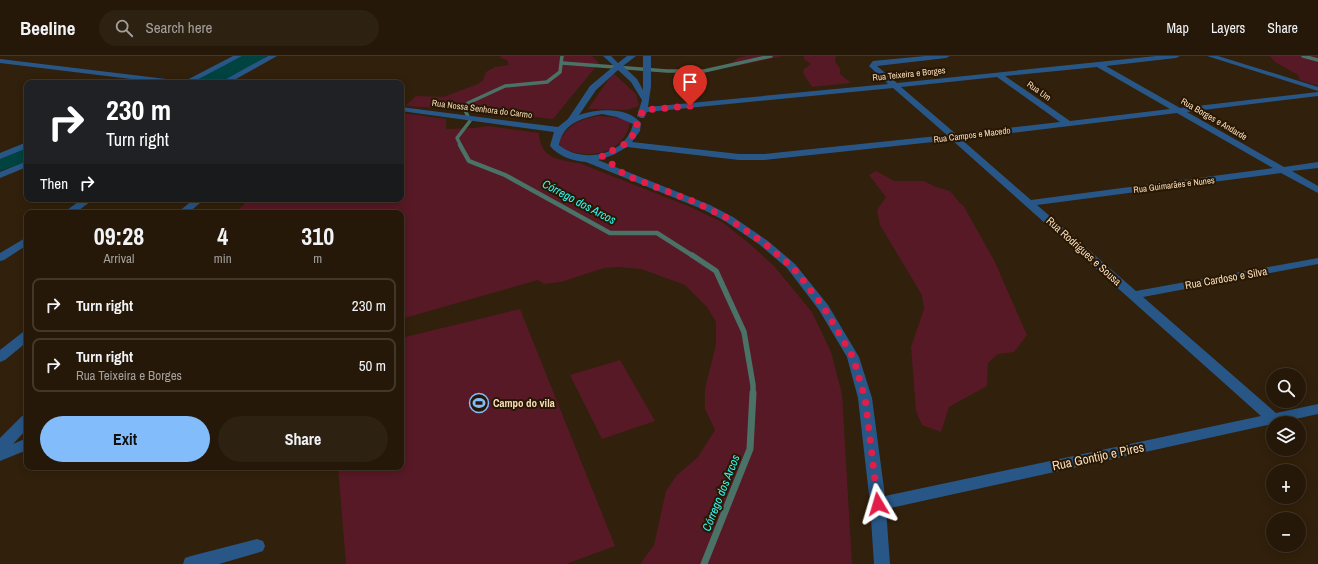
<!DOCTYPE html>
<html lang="en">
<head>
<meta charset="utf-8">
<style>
	body { margin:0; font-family:"Archivo Narrow",sans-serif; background:#2d2112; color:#f1f3f6; height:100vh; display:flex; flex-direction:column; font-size:15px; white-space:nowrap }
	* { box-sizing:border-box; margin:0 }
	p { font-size:13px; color:#a3a09c }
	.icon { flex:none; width:22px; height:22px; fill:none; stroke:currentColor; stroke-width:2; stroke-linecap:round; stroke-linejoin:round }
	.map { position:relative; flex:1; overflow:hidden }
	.drawer { position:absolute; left:24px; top:154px; width:380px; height:260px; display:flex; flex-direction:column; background:#251808; border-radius:8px; box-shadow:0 2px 10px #0003,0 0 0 1px #423729 }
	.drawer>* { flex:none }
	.banner { position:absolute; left:24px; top:24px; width:380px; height:122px; border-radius:8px; box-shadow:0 2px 10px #0003,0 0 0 1px #423729; background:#202124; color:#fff; overflow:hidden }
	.buttons { position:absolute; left:1266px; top:312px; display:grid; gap:8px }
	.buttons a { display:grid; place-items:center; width:40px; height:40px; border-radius:50%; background:#251808; box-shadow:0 2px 10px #0003,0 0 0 1px #423729; font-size:20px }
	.pin { position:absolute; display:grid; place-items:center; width:34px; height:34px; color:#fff; margin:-41px -17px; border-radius:50% 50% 50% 0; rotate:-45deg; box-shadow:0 0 4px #0007 }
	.pin .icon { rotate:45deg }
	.me { position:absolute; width:44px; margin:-22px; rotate:353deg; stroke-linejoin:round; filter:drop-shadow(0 0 3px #0008) }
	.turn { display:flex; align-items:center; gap:14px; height:84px; padding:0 16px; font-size:18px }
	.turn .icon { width:52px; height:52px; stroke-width:2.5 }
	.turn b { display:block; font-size:28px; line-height:34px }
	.then { display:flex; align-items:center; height:38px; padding:0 16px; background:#0003; gap:8px; font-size:15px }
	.eta { display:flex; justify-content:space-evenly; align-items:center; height:68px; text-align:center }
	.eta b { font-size:24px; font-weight:700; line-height:28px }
	.primary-button { display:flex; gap:8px; margin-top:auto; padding:8px 16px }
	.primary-button a { flex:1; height:46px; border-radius:24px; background:#83bcfb; color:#111; font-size:16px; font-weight:700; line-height:46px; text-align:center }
	.primary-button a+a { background:#2d2112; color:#f1f3f6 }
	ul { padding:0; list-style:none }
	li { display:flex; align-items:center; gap:12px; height:54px; margin:0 8px 6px; padding:0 8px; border:2px solid #423729; border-radius:8px }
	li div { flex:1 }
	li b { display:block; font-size:15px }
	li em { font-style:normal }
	header { display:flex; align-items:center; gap:24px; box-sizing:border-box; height:56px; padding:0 20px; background:#251808; border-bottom:1px solid #423729 }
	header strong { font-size:19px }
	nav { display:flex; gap:22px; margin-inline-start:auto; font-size:14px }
	.search { width:280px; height:36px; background:#2d2112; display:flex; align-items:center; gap:10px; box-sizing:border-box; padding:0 14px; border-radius:22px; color:#a3a09c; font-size:15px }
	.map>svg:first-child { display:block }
	.green { fill:#571926 }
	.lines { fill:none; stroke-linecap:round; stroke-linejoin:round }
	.stream-far3 { stroke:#4b7266; stroke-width:3.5 }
	.stream-far2 { stroke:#4b7266; stroke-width:4.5 }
	.stream-far1 { stroke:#4b7266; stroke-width:5.5 }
	.stream { stroke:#4b7266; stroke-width:7 }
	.river { fill:#004341; fill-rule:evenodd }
	.minor { fill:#285787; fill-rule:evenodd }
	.tertiary { fill:#285787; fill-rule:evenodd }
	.route { stroke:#e11d48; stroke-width:7; stroke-dasharray:0 12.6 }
	.labels { text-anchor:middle; stroke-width:4; stroke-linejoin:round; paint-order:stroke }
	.far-street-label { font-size:9px; fill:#fadebd; stroke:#271703 }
	.street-label { font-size:11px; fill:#fadebd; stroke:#271703 }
	.poi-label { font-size:11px; font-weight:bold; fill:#fadebd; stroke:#271703; text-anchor:start }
	.water-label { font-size:12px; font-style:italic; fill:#34f5ef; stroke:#271703 }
	.near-street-label { font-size:13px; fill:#fadebd; stroke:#271703 }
</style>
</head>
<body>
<header>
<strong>Beeline</strong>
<div class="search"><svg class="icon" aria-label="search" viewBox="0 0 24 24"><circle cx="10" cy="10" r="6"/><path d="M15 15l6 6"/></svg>Search here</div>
<nav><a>Map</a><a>Layers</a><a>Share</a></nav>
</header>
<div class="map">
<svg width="1318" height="508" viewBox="0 0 1318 508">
	<rect width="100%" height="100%" fill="#31200b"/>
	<g class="green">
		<polygon points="501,0 592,0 599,7 553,63 473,54 405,50 416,40 443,41 478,28 483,24 486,16 495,11 509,9 507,4 500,2"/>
		<polygon points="746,0 783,0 737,10 733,9 732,7 738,2"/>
		<polygon points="804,0 836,0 835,6 840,12 840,18 851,27 812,31 803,17 804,13 811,8 804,3"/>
		<polygon points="1270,0 1318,0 1318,30 1300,24 1298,19 1275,6"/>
		<polygon points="614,18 636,38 639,50 627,54 588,53 611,20"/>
		<path d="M401,57L446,63V73L474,72L488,70L539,77C540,102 558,104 579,107L688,150L722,166L751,189L774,210L812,256L831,296L842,338L852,508H640L654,489L666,435L677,419L698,401L715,374L705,353V333L716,289V266L707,251L685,229L641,213L618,211L604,212L561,226L544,228L538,224L401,263V157H235L249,143H401Z"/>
		<path d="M599,60L621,62L630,66C624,99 586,105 561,91L559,85C570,68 579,63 599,60Z"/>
		<polygon points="876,115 894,125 924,125 936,131 950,135 960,147 963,149 994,204 1027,279 1014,296 998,298 988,307 987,330 949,351 941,376 922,369 916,355 911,291 924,253 922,239 880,169 877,154 886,141 869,119"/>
		<polygon points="520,253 615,490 566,508 346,508 338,411 401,411 401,282"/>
		<polygon points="620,304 655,365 602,383 570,319"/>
	</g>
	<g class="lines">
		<g class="stream-far3">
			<polyline points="1303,0 1318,4"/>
			<polyline points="562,7 667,15 704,15 771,0"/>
			<polyline points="461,90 457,82 470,65 465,54 468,47 505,30 547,26 560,16 562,0"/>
		</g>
		<polyline class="stream-far2" points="460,89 469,105 505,119 610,177 657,177 693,200"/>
		<polyline class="stream-far1" points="692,199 716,215 744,276 753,329 753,338"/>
		<polyline class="stream" points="704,508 750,393 753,337"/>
		<g class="river">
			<path d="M242,0H266C259,9 232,24 221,27C212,29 201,27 193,27C197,20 231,6 242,0Z"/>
			<polygon points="27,89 27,105 0,115 0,98"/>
		</g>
		<g class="minor">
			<path d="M603,0H611L618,7L627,0H636L623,10L637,23L643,34V0H651V30L648,51L888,28L869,10L873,5L925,0H950L946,2L877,10L897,27L1156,0H1180L1176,2L1106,10L1180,52L1318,36V40L1187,56L1284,111L1318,106V112L1292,115L1318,130V137L1281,117L1037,149L1136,235L1318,202V208L1143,241L1276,357L1318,348V358L886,453L890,508H874L870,448L858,342L847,301L819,254L787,212L760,189L725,165L702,153L586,106C573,105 558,100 550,90L554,76L401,55V51L558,71L568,63L590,30L614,10ZM1097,11L1170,53L1070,65L1005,20ZM618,14L631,26L642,44L637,60L641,62H644L647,56L893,32L947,79L764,98H739L632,86L640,75L641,67C626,50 598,53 579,59L596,34ZM997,21L1060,66L956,78L901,31ZM1177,57L1273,112L1031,144L961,83ZM602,58L617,61L633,68C626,100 582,108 559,89C563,67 582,62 602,58ZM952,84L1261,360L885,440L872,342L859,301L828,249L795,208L768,185L733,161L710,149L598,104L613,99L627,91L739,104H764Z"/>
			<polygon points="1207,0 1218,0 1318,31 1318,35"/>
			<polygon points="0,3 183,25 187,27 164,27 0,7"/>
			<polygon points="82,143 94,143 75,157 63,157"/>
			<polygon points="194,143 205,143 188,157 177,157"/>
			<polygon points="27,181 27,189 4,204 0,205 0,197"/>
			<polygon points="27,275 27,286 5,304 0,306 0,294 23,276"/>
			<polygon points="27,359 27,373 13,388 27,382 27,394 0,405 0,382 22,360"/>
			<polygon points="257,483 263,485 265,490 263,495 257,497 219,508 183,508 185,502 191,500"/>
		</g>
		<g class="tertiary">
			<polygon points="233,0 242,0 191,27 181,27"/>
			<polygon points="268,0 277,0 229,27 219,27"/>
			<polygon points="27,86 27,92 0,103 0,97"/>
			<polygon points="27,105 27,111 0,122 0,116"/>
		</g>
	</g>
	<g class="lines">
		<polyline class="route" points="690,50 643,54 637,67 637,74 625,88 602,100 625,119 695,146 729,163 764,187 791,210 800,220 824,252 853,301 865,342 878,448"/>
	</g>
	<defs>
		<g id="stadium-ring" transform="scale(1)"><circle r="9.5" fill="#271703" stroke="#83bcfb" stroke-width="1.5"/><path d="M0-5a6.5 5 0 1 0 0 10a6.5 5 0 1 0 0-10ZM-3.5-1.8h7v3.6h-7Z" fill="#83bcfb"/></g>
	</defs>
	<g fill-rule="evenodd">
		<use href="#stadium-ring" x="479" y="347"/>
	</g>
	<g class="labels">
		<g class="far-street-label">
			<text transform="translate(909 18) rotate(-6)" y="3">Rua Teixeira e Borges</text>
			<text transform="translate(1039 35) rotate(35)" y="3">Rua Um</text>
			<text transform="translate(482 53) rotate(7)" y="3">Rua Nossa Senhora do Carmo</text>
			<text transform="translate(1214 63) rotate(30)" y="3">Rua Borges e Andarde</text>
			<text transform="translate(972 79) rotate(-7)" y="3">Rua Campos e Macedo</text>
			<text transform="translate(1174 129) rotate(-7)" y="3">Rua Guimarães e Nunes</text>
		</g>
		<g class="street-label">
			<text transform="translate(1084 195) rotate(42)" y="4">Rua Rodrigues e Sousa</text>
			<text transform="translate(1226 222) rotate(-10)" y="4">Rua Cardoso e Silva</text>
		</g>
		<g class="poi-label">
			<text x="493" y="351">Campo do vila</text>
		</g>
		<g class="water-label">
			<text transform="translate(579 146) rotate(28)" y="4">Córrego dos Arcos</text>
			<text transform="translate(721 437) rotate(-68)" y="4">Córrego dos Arcos</text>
		</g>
		<g class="near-street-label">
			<text transform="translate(1098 400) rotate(-12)" y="5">Rua Gontijo e Pires</text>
		</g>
	</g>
</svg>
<div class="buttons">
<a><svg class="icon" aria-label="search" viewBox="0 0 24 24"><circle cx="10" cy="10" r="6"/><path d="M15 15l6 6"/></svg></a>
<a><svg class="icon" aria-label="layers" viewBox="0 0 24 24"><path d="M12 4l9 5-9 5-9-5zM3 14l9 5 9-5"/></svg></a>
<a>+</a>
<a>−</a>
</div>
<div class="pin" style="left:690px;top:50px;background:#d93025"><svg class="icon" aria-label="arrive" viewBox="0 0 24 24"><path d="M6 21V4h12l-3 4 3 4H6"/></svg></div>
<svg class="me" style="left:878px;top:448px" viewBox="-20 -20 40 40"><path d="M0-17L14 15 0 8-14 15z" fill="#e11d48" stroke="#fff" stroke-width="4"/></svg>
<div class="banner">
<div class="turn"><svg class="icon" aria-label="right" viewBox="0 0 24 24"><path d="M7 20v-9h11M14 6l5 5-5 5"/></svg><div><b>230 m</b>Turn right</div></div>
<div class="then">Then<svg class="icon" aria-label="right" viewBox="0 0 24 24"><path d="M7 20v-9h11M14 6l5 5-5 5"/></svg></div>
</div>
<section class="drawer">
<div class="eta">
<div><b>09:28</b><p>Arrival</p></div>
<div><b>4</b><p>min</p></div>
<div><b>310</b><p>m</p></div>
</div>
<ul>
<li><svg class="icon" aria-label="right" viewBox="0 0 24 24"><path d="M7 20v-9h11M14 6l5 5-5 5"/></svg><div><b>Turn right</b></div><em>230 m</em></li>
<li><svg class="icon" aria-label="right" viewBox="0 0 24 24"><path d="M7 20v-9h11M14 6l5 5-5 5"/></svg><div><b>Turn right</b><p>Rua Teixeira e Borges</p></div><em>50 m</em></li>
</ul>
<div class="primary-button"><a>Exit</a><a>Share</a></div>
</section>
</div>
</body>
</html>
